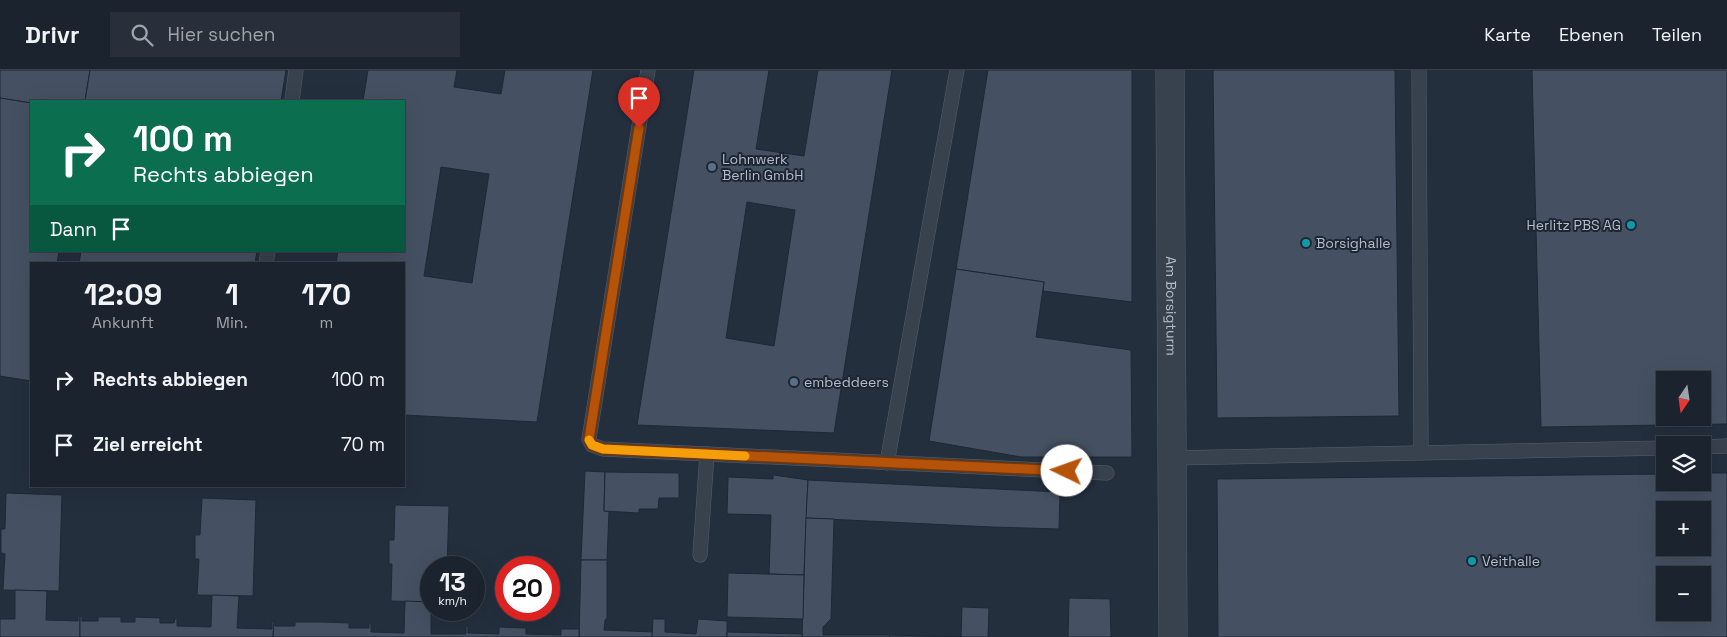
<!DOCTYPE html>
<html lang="de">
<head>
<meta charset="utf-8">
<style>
	body { margin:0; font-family:"Space Grotesk",sans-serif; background:#282f3a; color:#f1f3f6; height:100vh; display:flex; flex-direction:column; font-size:19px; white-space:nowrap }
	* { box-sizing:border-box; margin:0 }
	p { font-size:16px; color:#a0a4aa }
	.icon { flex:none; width:28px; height:28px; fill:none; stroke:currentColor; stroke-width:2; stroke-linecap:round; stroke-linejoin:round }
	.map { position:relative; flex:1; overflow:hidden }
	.drawer { position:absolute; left:30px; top:192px; width:375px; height:225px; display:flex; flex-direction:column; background:#1b232e; border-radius:0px; box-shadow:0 5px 20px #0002,0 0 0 1px #39404a }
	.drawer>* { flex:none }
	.banner { position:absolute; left:30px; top:30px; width:375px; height:152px; border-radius:0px; box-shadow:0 5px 20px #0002,0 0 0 1px #39404a; background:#0b6e4f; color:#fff; overflow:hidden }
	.needle { width:32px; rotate:193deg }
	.controls { position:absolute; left:1656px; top:301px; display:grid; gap:10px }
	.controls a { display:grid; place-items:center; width:55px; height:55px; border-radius:0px; background:#1b232e; box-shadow:0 5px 20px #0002,0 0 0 1px #39404a; font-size:25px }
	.speed { position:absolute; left:420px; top:486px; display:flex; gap:10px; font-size:25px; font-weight:700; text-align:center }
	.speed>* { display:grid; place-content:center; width:65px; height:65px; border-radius:50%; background:#1b232e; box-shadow:0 5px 20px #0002,0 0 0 1px #39404a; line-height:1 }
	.speed small { font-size:12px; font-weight:400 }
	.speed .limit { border:8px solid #d22; background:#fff; color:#111 }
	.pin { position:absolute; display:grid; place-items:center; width:42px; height:42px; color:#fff; margin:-51px -21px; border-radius:50% 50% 50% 0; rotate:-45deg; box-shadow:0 0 5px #0007 }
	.pin .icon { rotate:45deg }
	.me { position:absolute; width:55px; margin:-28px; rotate:273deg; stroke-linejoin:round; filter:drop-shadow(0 0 4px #0008) }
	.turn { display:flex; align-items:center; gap:18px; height:105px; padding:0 20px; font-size:22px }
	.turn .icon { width:65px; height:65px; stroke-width:2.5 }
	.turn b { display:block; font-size:35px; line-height:42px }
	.then { display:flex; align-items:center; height:48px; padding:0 20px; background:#0003; gap:10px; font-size:19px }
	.eta { display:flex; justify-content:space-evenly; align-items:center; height:85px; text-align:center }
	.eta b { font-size:30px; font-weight:700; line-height:35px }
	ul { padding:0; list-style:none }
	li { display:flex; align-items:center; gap:15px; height:65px; padding:0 20px }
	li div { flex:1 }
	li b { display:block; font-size:19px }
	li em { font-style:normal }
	header { display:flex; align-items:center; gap:30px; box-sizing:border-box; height:70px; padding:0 25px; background:#1b232e; border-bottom:1px solid #39404a }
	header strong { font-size:24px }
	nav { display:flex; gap:28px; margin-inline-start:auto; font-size:18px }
	.search { width:350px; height:45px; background:#282f3a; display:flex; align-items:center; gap:12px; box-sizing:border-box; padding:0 18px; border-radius:0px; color:#a0a4aa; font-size:19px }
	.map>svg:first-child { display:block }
	.building { fill:#455162; stroke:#1f2835; fill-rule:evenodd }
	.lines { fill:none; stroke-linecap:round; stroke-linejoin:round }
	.service-casing { stroke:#565f6c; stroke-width:15 }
	.minor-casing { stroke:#565f6c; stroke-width:29 }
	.service { stroke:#38414e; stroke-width:14 }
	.minor { stroke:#38414e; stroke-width:28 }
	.route-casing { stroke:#753606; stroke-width:12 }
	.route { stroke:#b45309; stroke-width:9 }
	.slow { stroke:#f59e0b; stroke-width:9 }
	.service-dot { fill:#5c6f8a; stroke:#1d2633; stroke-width:2 }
	.culture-dot { fill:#0f9aa8; stroke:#1d2633; stroke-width:2 }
	.labels { text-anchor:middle; stroke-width:4; stroke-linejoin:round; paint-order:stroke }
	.poi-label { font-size:14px; fill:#b4bcc9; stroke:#1d2633; text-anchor:start }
	.street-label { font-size:14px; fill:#b4bcc9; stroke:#1d2633 }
</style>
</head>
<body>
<header>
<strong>Drivr</strong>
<div class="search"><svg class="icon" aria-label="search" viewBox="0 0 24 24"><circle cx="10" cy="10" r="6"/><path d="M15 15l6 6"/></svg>Hier suchen</div>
<nav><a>Karte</a><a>Ebenen</a><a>Teilen</a></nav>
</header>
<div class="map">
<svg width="1727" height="567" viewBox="0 0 1727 567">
	<rect width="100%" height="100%" fill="#242f3e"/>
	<g class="building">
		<polygon points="0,0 90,0 85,31 31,31 31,181 59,181 57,194 31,194 31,311 0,306"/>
		<polygon points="0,0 90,0 85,31 31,31 31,33 0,28"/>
		<polygon points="90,0 286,0 281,31 85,31"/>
		<path d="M368,0H457L454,17L501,24L505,0H593L537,352L404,345V194H336L338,181H404V31H363ZM441,97L489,104L472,213L424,206Z"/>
		<path d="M694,0H769L756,79L804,86L818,0H892L834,363L637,355ZM747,132L795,140L774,276L726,268Z"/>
		<polygon points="988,0 1132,0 1132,232 1043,221 1044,212 956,199"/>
		<polygon points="1213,0 1395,0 1399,346 1217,348"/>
		<path d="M1532,0H1727V354L1541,357ZM1665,310H1702V348H1665Z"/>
		<polygon points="0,28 31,33 31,181 59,181 57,194 31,194 31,311 0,306"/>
		<polygon points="81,181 257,181 255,194 79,194"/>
		<polygon points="956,199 1044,212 1036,267 1131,280 1132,387 1021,387 929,371"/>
		<polygon points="585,401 605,402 604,441 609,441 607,490 581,490"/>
		<polygon points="605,402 679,403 679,428 659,428 658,439 639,439 639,443 604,441"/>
		<path d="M1702,403H1727V567H1218L1217,409L1665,404V412H1702ZM1665,440H1702V478H1665ZM1665,505H1702V542H1665Z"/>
		<polygon points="773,405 808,410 804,505 769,504 771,445 727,444 728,407 773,409"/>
		<polygon points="808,410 1060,422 1059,459 992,457 806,448"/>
		<polygon points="6,423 62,425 59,521 3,520 5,484 1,483 1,459 5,459"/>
		<polygon points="202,428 256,430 253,526 197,525 199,489 195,489 195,465 200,465"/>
		<polygon points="395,435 449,436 447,498 431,498 431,532 391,531 392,494 389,494 389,470 394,470"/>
		<polygon points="806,448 834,449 831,549 823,557 823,565 890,565 890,567 802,567"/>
		<polygon points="581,490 607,490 607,548 605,550 604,560 653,562 652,567 579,567"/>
		<polygon points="728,503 804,505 803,549 727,547"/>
		<polygon points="15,520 47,521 46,550 78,551 78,546 80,546 80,567 0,567 0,549 15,549"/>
		<polygon points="212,525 239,526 237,558 272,559 272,551 274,551 273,567 80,567 80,546 82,546 82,551 98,551 98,547 121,547 121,552 135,552 135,547 160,548 160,553 174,553 175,549 177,548 177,556 211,557"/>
		<polygon points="1069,528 1110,529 1111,567 1068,567"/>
		<polygon points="405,531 431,532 431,564 466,564 466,556 468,556 468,563 499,564 499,557 526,558 526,564 561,565 561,559 579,559 579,567 273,567 274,551 275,551 275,556 295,556 295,552 322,552 349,553 349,558 369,558 369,554 371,553 371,562 404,563"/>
		<polygon points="962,537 989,538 988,567 890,567 890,565 961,567"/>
		<polygon points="653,549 665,549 665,562 696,564 698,549 727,551 727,567 652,567"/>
		<polygon points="727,562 802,564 802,567 727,567"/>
	</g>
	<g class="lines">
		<g class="service-casing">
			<g id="service">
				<polyline points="648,0 589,369 592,375 603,379 1107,403"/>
				<polyline points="1419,0 1421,382"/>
				<polyline points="292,31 296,0"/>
				<polyline points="266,194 268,181"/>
				<polyline points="1702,377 1727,376"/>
				<polyline points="1172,388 1665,378"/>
				<polyline points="887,393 957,0"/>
				<polyline points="700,485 707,384"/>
			</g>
		</g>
		<g class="minor-casing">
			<g id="minor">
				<path id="s1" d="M1170,0L1173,567"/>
			</g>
		</g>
		<use href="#service" class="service"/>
		<use href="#minor" class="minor"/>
	</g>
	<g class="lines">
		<g class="route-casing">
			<polyline id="route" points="639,58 589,369 592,375 603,379 1067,401"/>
		</g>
		<use href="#route" class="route"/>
		<polyline class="slow" points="589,370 592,375 603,379 745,386"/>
	</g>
	<g class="service-dot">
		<circle cx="712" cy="97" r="5"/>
		<circle cx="794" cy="312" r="5"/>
	</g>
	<g class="culture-dot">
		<circle cx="1631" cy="155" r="5"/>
		<circle cx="1306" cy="173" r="5"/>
		<circle cx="1472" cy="491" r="5"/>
	</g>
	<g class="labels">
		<g class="poi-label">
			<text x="722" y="94">Lohnwerk<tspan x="722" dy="16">Berlin GmbH</tspan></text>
			<text x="1621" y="160" text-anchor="end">Herlitz PBS AG</text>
			<text x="1316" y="178">Borsighalle</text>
			<text x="804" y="317">embeddeers</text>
			<text x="1482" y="496">Veithalle</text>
		</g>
		<g class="street-label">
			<text dy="5" stroke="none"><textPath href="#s1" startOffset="236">Am Borsigturm</textPath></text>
		</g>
	</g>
</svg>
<div class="controls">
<a><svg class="needle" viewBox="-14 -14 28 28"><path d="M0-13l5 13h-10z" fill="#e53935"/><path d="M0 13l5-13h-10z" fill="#a0a4aa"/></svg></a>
<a><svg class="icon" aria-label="layers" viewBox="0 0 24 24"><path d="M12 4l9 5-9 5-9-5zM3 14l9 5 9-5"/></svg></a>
<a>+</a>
<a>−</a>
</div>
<div class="speed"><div>13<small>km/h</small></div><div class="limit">20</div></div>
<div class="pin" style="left:639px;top:58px;background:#d93025"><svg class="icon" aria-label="arrive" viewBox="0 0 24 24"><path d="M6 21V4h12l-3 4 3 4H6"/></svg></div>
<svg class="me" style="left:1067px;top:401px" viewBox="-20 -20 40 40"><circle r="19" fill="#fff"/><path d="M0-13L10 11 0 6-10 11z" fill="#b45309"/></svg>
<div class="banner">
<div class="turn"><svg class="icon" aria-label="right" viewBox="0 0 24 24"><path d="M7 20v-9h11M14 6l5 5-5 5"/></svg><div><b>100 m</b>Rechts abbiegen</div></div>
<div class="then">Dann<svg class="icon" aria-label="arrive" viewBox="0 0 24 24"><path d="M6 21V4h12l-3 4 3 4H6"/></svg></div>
</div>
<section class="drawer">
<div class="eta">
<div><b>12:09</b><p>Ankunft</p></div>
<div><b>1</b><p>Min.</p></div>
<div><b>170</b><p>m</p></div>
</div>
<ul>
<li><svg class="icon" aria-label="right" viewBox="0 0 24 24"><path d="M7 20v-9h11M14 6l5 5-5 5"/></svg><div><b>Rechts abbiegen</b></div><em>100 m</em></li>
<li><svg class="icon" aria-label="arrive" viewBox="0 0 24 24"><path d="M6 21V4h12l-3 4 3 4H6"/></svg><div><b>Ziel erreicht</b></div><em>70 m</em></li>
</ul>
</section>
</div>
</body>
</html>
